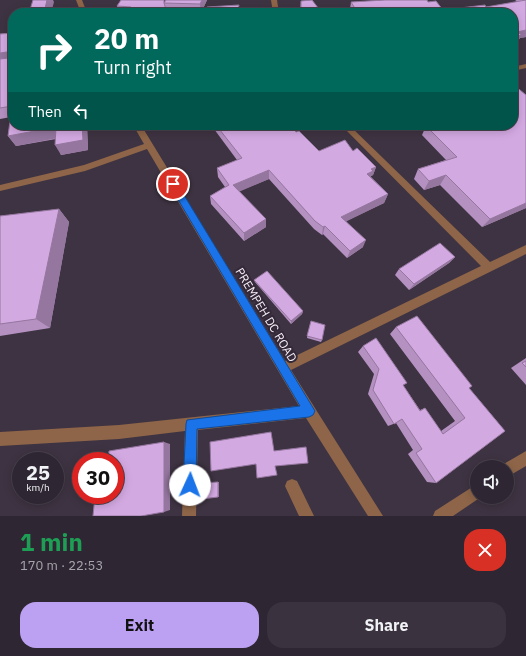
<!DOCTYPE html>
<html lang="en">
<head>
<meta charset="utf-8">
<style>
	body { margin:0; font-family:"IBM Plex Sans",sans-serif; background:#3a323e; color:#f1f3f6; height:100vh; display:flex; flex-direction:column; font-size:15px; white-space:nowrap }
	* { box-sizing:border-box; margin:0 }
	p { font-size:13px; color:#a7a5ac }
	.icon { flex:none; width:22px; height:22px; fill:none; stroke:currentColor; stroke-width:2; stroke-linecap:round; stroke-linejoin:round }
	.map { position:relative; height:516px; overflow:hidden }
	.details { display:flex; flex-direction:column; background:#2e2632; flex:1 }
	.details>* { flex:none }
	.top-card { position:absolute; left:8px; top:8px; width:510px; height:122px; border-radius:16px; box-shadow:0 2px 10px #0003,0 0 0 1px #49434d; background:#00695c; color:#fff; overflow:hidden }
	.tools { position:absolute; left:470px; top:460px; display:grid; gap:8px }
	.tools a { display:grid; place-items:center; width:44px; height:44px; border-radius:50%; background:#2e2632; box-shadow:0 2px 10px #0003,0 0 0 1px #49434d; font-size:20px }
	.speed { position:absolute; left:12px; top:452px; display:flex; gap:8px; font-size:20px; font-weight:700; text-align:center }
	.speed>* { display:grid; place-content:center; width:52px; height:52px; border-radius:50%; background:#2e2632; box-shadow:0 2px 10px #0003,0 0 0 1px #49434d; line-height:1 }
	.speed small { font-size:10px; font-weight:400 }
	.speed .limit { border:6px solid #d22; background:#fff; color:#111 }
	.pin { position:absolute; display:grid; place-items:center; width:34px; height:34px; color:#fff; margin:-17px; border:2px solid #fff; border-radius:50%; box-shadow:0 1px 4px #0007 }
	.me { position:absolute; width:44px; margin:-22px; rotate:2deg; stroke-linejoin:round; filter:drop-shadow(0 0 3px #0008) }
	.turn { display:flex; align-items:center; gap:14px; height:84px; padding:0 20px; font-size:18px }
	.turn .icon { width:52px; height:52px; stroke-width:2.5 }
	.turn b { display:block; font-size:28px; line-height:34px }
	.then { display:flex; align-items:center; height:38px; padding:0 20px; background:#0003; gap:8px; font-size:15px }
	.round { display:grid; place-items:center; flex:none; width:42px; height:42px; border-radius:16px; background:#3a323e }
	.head { display:flex; align-items:center; justify-content:space-between; height:68px; padding:0 20px }
	h1 { font-size:24px; font-weight:700; line-height:30px; color:#1e9e55 }
	.action { display:flex; gap:8px; margin-top:auto; padding:8px 20px }
	.action a { flex:1; height:46px; border-radius:16px; background:#bca0f2; color:#111; font-size:16px; font-weight:700; line-height:46px; text-align:center }
	.action a+a { background:#3a323e; color:#f1f3f6 }
	.map>svg:first-child { display:block }
	.lines { fill:none; stroke-linecap:round; stroke-linejoin:round }
	.minor { fill:#8e6548; fill-rule:evenodd }
	.wall { fill:#b591c2 }
	.shaded-wall { fill:#94769e }
	.building { fill:#d3a9e2; stroke:#94769e }
	.route { fill:#1a73e8; stroke:#114b97 }
	.labels { text-anchor:middle; stroke-width:4; stroke-linejoin:round; paint-order:stroke }
	.street-label { font-size:12px; fill:#f7f0f9; stroke:#342938 }
</style>
</head>
<body>
<div class="map">
<svg width="526" height="516" viewBox="0 0 526 516">
	<rect width="100%" height="100%" fill="#3e3342"/>
	<g class="lines">
		<g class="minor">
			<polygon points="76,0 82,0 87,13 81,13"/>
			<polygon points="271,0 277,0 279,13 273,13"/>
			<polygon points="526,64 526,68 513,71 513,67"/>
			<polygon points="133,125 141,125 285,361 481,266 341,125 349,125 490,262 526,245 526,254 291,370 383,516 368,516 306,418 198,430 196,516 182,516 185,431 119,439 0,446 0,432 119,425 299,406 147,149 85,171 0,191 0,185 84,165 144,144"/>
			<polygon points="526,451 526,466 507,477 507,467 501,467 502,465"/>
			<polygon points="292,479 297,481 314,516 299,516 285,486 287,481"/>
			<polygon points="477,484 477,497 481,497 453,516 433,516 435,511"/>
		</g>
	</g>
	<g class="wall">
		<polygon points="166,0 207,0 201,13 166,11 167,13 119,13 117,6 164,3"/>
		<polygon points="515,0 526,0 526,37 520,38 517,42 513,43 513,13 351,11 350,9 351,2 428,2 443,10 486,7 518,2"/>
		<polygon points="301,1 322,13 300,13"/>
		<polygon points="13,33 13,125 87,125 88,150 61,155 56,139 16,146 8,136 11,117 0,119 0,34"/>
		<polygon points="526,95 526,208 482,227 440,185 424,190 414,179 418,169 446,160 422,135 426,126 513,125"/>
		<polygon points="212,125 289,125 296,132 319,151 353,151 376,167 373,175 371,176 371,177 388,194 384,203 346,221 363,247 347,258 323,234 322,235 314,229 269,179 239,191 266,219 266,227 244,241 211,204 210,196 225,187 218,177 217,168 237,160 214,129"/>
		<polygon points="59,209 69,222 50,328 0,336 0,216"/>
		<polygon points="455,257 449,263 409,290 395,275 399,269"/>
		<polygon points="254,280 303,311 302,314 291,324 255,282"/>
		<polygon points="311,321 322,340 321,342 307,338"/>
		<polygon points="396,327 469,388 505,431 436,483 427,482 408,454 413,450 396,423 388,426 368,394 374,374 358,352 363,346 403,385 420,410 425,408 441,431 455,421 390,334"/>
		<polygon points="526,358 526,385 511,368"/>
	</g>
	<g class="shaded-wall">
		<polygon points="47,0 53,0 54,2 51,13 44,13"/>
		<polygon points="202,0 207,0 201,13 200,4"/>
		<polygon points="239,5 239,13 237,13"/>
		<polygon points="526,30 526,37 520,38 517,42 513,43 513,37 517,32"/>
		<polygon points="7,52 13,61 13,70 0,64 0,53"/>
		<polygon points="13,82 13,92 10,88"/>
		<polygon points="82,125 87,125 88,150 61,155 55,145"/>
		<polygon points="56,127 63,137 16,146 8,136"/>
		<polygon points="376,167 373,175 371,176 370,180 367,174 371,169"/>
		<polygon points="269,170 269,179 234,194 233,185"/>
		<polygon points="446,175 440,185 424,190 429,181"/>
		<polygon points="388,194 384,203 339,225 341,217"/>
		<polygon points="526,203 526,208 482,227 490,219"/>
		<polygon points="59,209 69,222 50,328 36,319"/>
		<polygon points="266,219 266,227 244,241 244,233"/>
		<polygon points="325,226 323,234 322,235 323,227"/>
		<polygon points="366,240 363,247 347,258 350,251"/>
		<polygon points="455,257 449,263 409,290 414,284"/>
		<polygon points="303,311 302,314 291,324 291,321"/>
		<polygon points="164,442 170,444 170,510 164,512"/>
		<rect x="218" y="482" width="1" height="15"/>
	</g>
	<g class="building">
		<polygon points="33,0 47,0 44,13 29,13"/>
		<polygon points="121,0 164,0 164,3 166,0 202,0 200,4 164,3 167,13 132,13 131,7 117,6"/>
		<polygon points="312,0 322,13 304,13 301,9 301,1"/>
		<polygon points="385,0 427,0 428,2 436,1 443,10 485,5 486,7 526,0 526,30 517,32 522,35 513,37 513,13 332,13 356,10 351,2"/>
		<polygon points="239,5 237,13 210,13 207,7"/>
		<polygon points="13,33 13,61 10,66 13,66 13,82 10,88 13,88 13,125 82,125 83,140 55,145 56,127 8,136 12,106 0,108 0,59 8,58 7,52 0,53 0,34"/>
		<polygon points="513,84 526,95 526,203 490,219 446,175 429,181 418,169 457,157 426,126 430,125 513,125"/>
		<polygon points="216,125 289,125 296,132 299,131 319,151 345,140 353,151 357,148 376,167 371,169 373,171 367,174 388,194 341,217 366,240 350,251 325,226 323,227 315,221 269,170 233,185 266,219 244,233 210,196 229,185 217,168 242,158"/>
		<polygon points="59,209 36,319 0,324 0,216"/>
		<polygon points="440,243 455,257 414,284 399,269"/>
		<polygon points="267,271 303,311 291,321 254,280"/>
		<polygon points="417,316 472,386 469,388 505,431 436,483 416,453 422,449 402,419 394,424 373,390 379,369 363,346 376,338 407,383 403,385 420,411 425,408 443,434 465,418 396,327"/>
		<polygon points="311,321 325,325 322,340 307,336"/>
		<polygon points="526,361 526,367 522,363"/>
		<polygon points="271,432 274,451 306,447 308,463 275,466 277,475 257,478 256,464 211,471 210,442"/>
		<polygon points="164,442 164,512 141,516 93,516 95,495 115,495 115,461 108,461 109,451"/>
		<polygon points="218,482 218,497 202,499 202,483"/>
	</g>
	<polygon class="route" points="173,181 176,182 315,411 313,415 309,417 197,429 196,485 194,490 190,492 185,490 183,485 186,424 187,420 300,406 170,186 170,182"/>
	<g class="labels">
		<g class="street-label">
			<text transform="translate(266 315) rotate(59)" y="4">PREMPEH DC ROAD</text>
		</g>
	</g>
</svg>
<div class="tools">
<a><svg class="icon" aria-label="sound" viewBox="0 0 24 24"><path d="M4 9h4l5-4v14l-5-4H4zM17 9q2 3 0 6"/></svg></a>
</div>
<div class="speed"><div>25<small>km/h</small></div><div class="limit">30</div></div>
<div class="pin" style="left:173px;top:184px;background:#d93025"><svg class="icon" aria-label="arrive" viewBox="0 0 24 24"><path d="M6 21V4h12l-3 4 3 4H6"/></svg></div>
<svg class="me" style="left:190px;top:485px" viewBox="-20 -20 40 40"><circle r="19" fill="#fff"/><path d="M0-13L10 11 0 6-10 11z" fill="#1a73e8"/></svg>
<div class="top-card">
<div class="turn"><svg class="icon" aria-label="right" viewBox="0 0 24 24"><path d="M7 20v-9h11M14 6l5 5-5 5"/></svg><div><b>20 m</b>Turn right</div></div>
<div class="then">Then<svg class="icon" aria-label="left" viewBox="0 0 24 24"><path d="M17 20v-9H6M10 6l-5 5 5 5"/></svg></div>
</div>
</div>
<section class="details">
<div class="head"><div><h1>1 min</h1><p>170 m · 22:53</p></div><a class="round" style="background:#d93025;color:#fff"><svg class="icon" aria-label="close" viewBox="0 0 24 24"><path d="M6 6l12 12M18 6L6 18"/></svg></a></div>
<div class="action"><a>Exit</a><a>Share</a></div>
</section>
</body>
</html>
